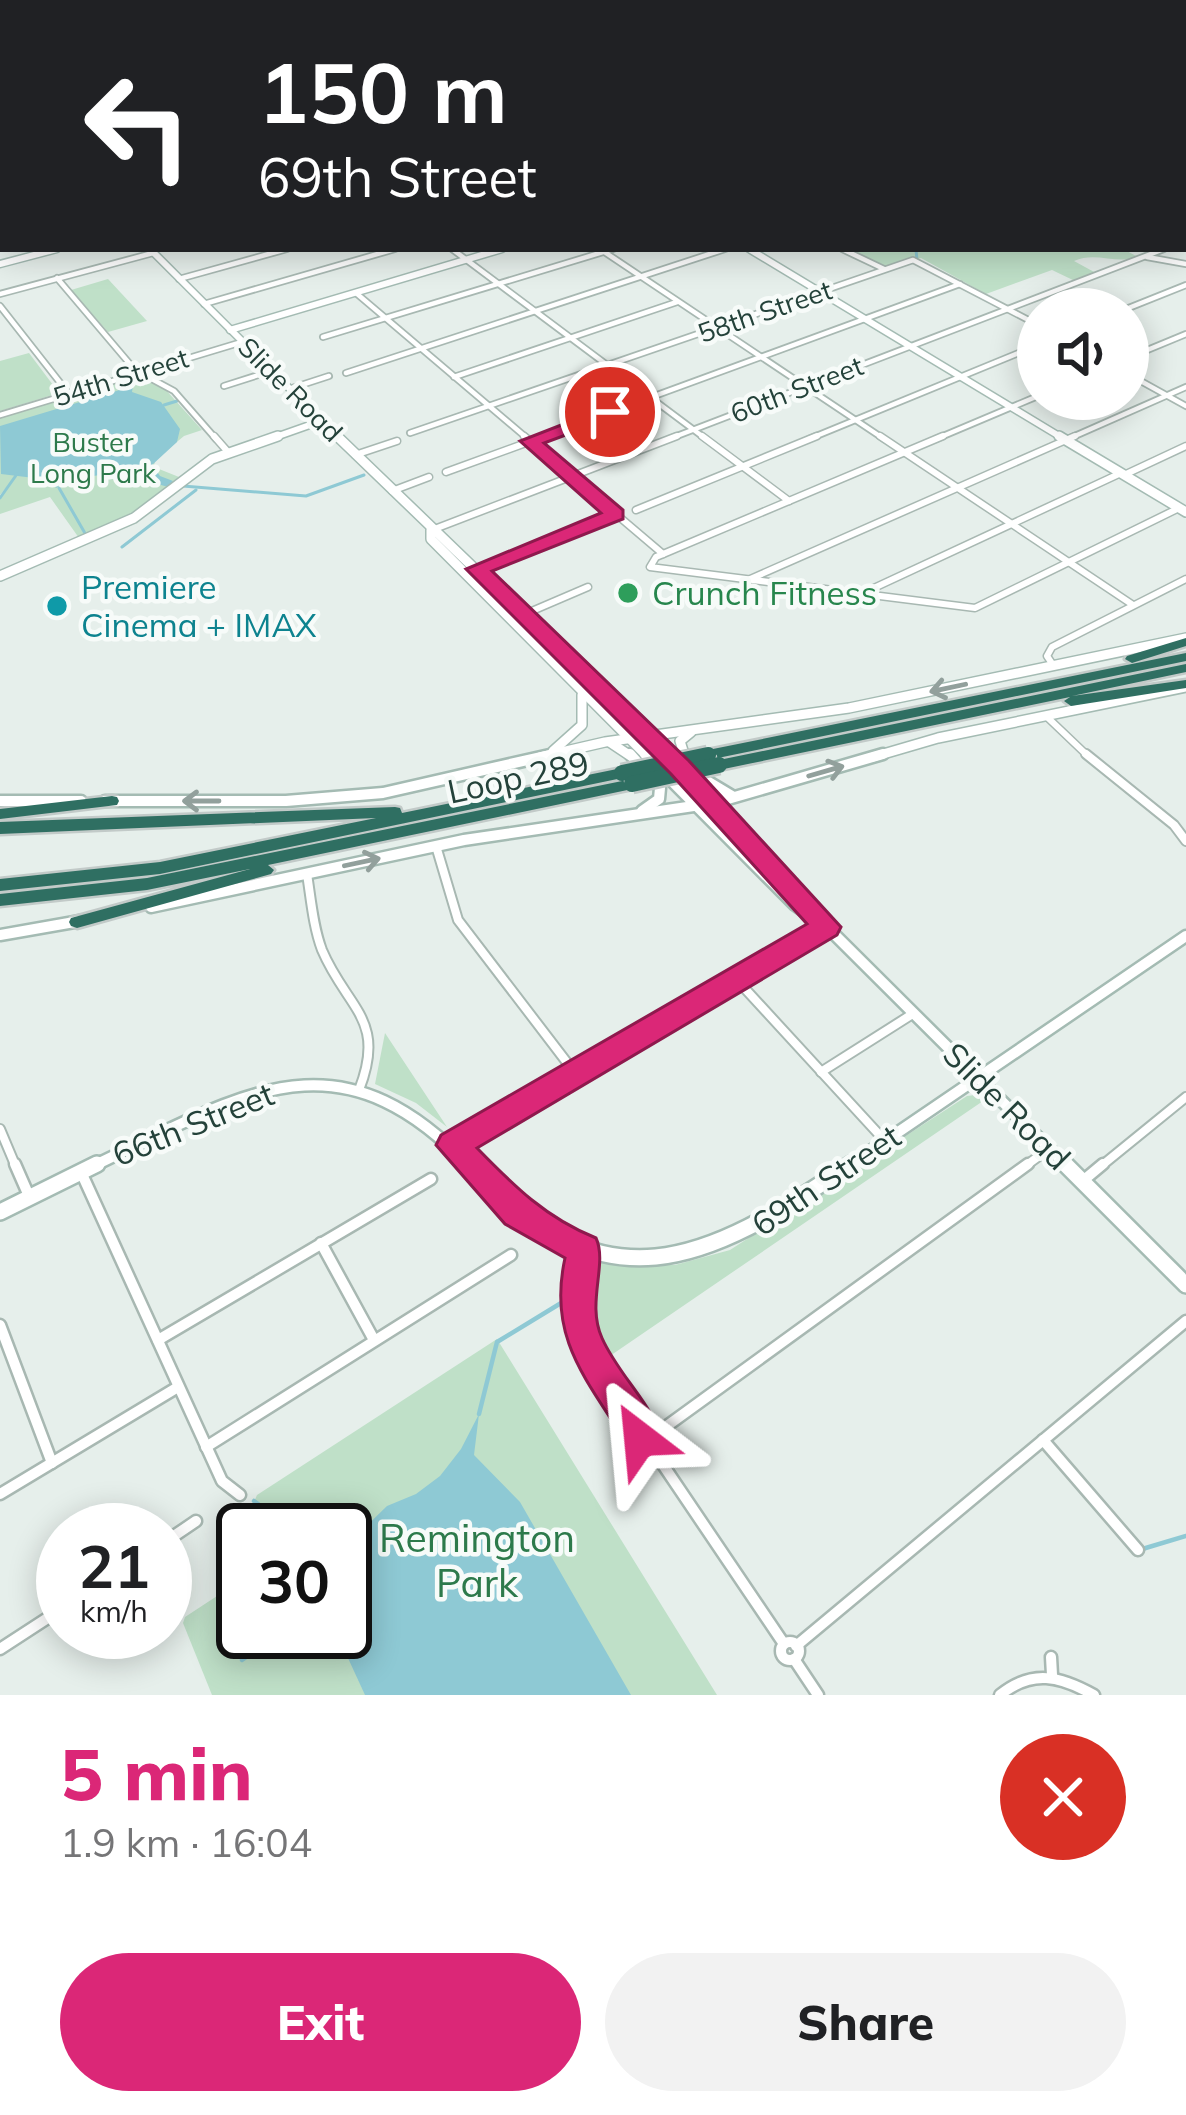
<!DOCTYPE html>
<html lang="en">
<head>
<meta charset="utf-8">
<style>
	body { margin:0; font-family:Mulish,sans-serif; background:#f2f2f2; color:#202124; height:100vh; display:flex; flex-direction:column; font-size:45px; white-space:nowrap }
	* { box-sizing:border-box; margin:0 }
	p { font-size:39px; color:#757577 }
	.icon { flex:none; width:66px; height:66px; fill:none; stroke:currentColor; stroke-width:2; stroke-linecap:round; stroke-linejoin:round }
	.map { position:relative; height:1695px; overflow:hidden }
	.panel { display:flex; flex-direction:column; background:#fff; flex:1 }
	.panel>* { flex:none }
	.hud { position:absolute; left:0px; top:0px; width:1188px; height:252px; box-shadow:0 6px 30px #0003; background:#202124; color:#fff; overflow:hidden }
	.tools { position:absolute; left:1017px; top:288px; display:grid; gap:24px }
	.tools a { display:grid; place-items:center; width:132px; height:132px; border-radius:50%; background:#fff; box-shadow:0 6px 30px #0003; font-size:60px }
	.speed { position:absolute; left:36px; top:1503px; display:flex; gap:24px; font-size:60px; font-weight:700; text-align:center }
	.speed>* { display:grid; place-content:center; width:156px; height:156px; border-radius:50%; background:#fff; box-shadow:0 6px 30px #0003; line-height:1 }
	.speed small { font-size:30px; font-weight:400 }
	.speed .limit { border:6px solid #111; border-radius:18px; background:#fff; color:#111 }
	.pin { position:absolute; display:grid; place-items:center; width:102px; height:102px; color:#fff; margin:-51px; border:6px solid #fff; border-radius:50%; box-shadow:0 3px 12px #0007 }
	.me { position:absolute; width:132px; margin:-66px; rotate:331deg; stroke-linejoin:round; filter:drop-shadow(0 0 9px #0008) }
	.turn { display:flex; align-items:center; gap:42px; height:252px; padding:0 60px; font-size:54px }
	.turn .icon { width:156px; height:156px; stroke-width:2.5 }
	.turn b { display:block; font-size:84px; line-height:102px }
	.round { display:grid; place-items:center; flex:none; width:126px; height:126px; border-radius:63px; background:#f2f2f2 }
	.overview { display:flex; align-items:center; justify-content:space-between; height:204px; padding:0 60px }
	h1 { font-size:72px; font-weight:800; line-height:90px; color:#db2777 }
	.cta { display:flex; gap:24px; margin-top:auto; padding:24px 60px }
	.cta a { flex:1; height:138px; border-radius:72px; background:#db2777; color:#fff; font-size:48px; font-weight:800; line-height:138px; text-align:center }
	.cta a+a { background:#f2f2f2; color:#202124 }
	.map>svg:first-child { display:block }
	.green { fill:#bfe0c8 }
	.water { fill:#8ec9d4 }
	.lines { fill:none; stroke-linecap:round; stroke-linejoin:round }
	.stream-far1 { stroke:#8ec9d4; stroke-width:3 }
	.stream { stroke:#8ec9d4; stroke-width:4.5 }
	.street-far4-casing { stroke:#a8b8b2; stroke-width:4.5 }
	.street-far3-casing { stroke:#a8b8b2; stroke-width:8 }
	.street-far2-casing { stroke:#a8b8b2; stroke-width:9 }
	.street-far1-casing { stroke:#a8b8b2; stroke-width:12 }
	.street-casing { stroke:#a8b8b2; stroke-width:15 }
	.secondary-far4-casing { stroke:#a4bbb3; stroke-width:6 }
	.secondary-far3-casing { stroke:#a4bbb3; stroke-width:9 }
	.secondary-far2-casing { stroke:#a4bbb3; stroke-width:12 }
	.secondary-far1-casing { stroke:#a4bbb3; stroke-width:15 }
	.secondary-casing { stroke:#a4bbb3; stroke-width:20 }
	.highway-casing { stroke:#c2cac8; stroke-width:5 }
	.street-far4 { stroke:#fff; stroke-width:3 }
	.street-far3 { stroke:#fff; stroke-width:4.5 }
	.street-far2 { stroke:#fff; stroke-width:6 }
	.street-far1 { stroke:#fff; stroke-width:8 }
	.street { stroke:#fff; stroke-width:10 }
	.secondary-far4 { stroke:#fff; stroke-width:4.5 }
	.secondary-far3 { stroke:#fff; stroke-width:6 }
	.secondary-far2 { stroke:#fff; stroke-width:9 }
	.secondary-far1 { stroke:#fff; stroke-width:10 }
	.secondary { stroke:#fff; stroke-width:15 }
	.highway { fill:#2f6f62; fill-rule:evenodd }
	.highway-bridge-far1-casing { stroke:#c2cac8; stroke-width:15; stroke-linecap:butt }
	.highway-bridge-casing { stroke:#c2cac8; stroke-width:21; stroke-linecap:butt }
	.highway-bridge-far1 { stroke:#2f6f62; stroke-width:12 }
	.highway-bridge { stroke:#2f6f62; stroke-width:16 }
	.oneway { stroke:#92a09c }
	.route { fill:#db2777; stroke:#8e194d; stroke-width:3 }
	.leisure-dot { fill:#2e9e5b; stroke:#f7fbf9; stroke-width:4.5 }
	.culture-dot { fill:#0f9aa8; stroke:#f7fbf9; stroke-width:4.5 }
	.labels { text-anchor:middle; stroke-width:9; stroke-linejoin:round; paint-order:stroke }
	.far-street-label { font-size:27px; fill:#24423a; stroke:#f7fbf9 }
	.far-park-label { font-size:27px; fill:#2d7a4b; stroke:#f7fbf9 }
	.culture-label { font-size:33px; fill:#0d838f; stroke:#f7fbf9; text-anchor:start }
	.leisure-label { font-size:33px; fill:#27864d; stroke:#f7fbf9; text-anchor:start }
	.street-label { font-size:33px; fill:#24423a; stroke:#f7fbf9 }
	.near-park-label { font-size:39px; fill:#2d7a4b; stroke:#f7fbf9 }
</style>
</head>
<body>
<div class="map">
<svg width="1186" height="1695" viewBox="0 0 1186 1695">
	<rect width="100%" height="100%" fill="#e6efeb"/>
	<g class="green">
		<path d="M847,249H1123L1138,257C1116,265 1096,251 1074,261L1096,273L1075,281L1052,270L986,294L921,258L885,266Z"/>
		<polygon points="108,279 147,321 108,332 71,290"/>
		<polygon points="29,353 59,393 0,411 0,361"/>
		<polygon points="135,376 135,382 141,376 165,389 202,430 184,436 155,460 154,467 179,477 135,514 88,534 81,528 85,536 79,538 50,497 0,514 0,499 16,476 0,495 0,417 67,397 75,402 73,395"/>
		<polygon points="385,1033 447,1127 416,1103 375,1084"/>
		<path d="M975,1095L983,1101L604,1360C587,1333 576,1291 593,1262L675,1265L730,1250L967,1096Z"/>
		<polygon points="497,1339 717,1695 212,1695 183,1623 185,1617 243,1579 243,1632 345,1632 345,1530 258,1530 250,1511 257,1495"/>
	</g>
	<g class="water">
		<polygon points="133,386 132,392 161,402 180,429 177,442 152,465 160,476 173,481 168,487 116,472 66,481 56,488 51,480 1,474 0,426"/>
		<polygon points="479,1414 474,1455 520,1502 631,1695 365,1695 336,1632 345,1632 345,1547 387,1506 416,1494 440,1476 461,1449"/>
	</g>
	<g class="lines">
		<g class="stream-far1">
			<polyline points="916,249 917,261"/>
			<polyline points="164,405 177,401"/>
			<polyline points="183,486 306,496 364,475"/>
			<polyline points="59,488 86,535"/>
			<polyline points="0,498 17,474"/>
			<polyline points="122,547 196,490"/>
		</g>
		<g class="stream">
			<polyline points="479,1414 497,1342 566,1300"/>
			<polyline points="254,1501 293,1530"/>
			<polyline points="1139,1550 1186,1536"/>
			<polyline points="242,1634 268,1642"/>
			<polyline points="242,1660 282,1632"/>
		</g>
		<g class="street-far4-casing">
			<g id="street-far4">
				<polyline points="228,0 233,3"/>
				<polyline points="554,0 560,3"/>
				<polyline points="33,3 49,0"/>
				<polyline points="114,3 129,0"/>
				<polyline points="195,3 210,0"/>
				<polyline points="276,3 291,0"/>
				<polyline points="437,3 451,0"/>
				<polyline points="518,3 531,0"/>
				<polyline points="599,3 612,0"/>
				<polyline points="680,3 693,0"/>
				<polyline points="757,3 770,0"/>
				<polyline points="833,3 845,0"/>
				<polyline points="909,3 921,0"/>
				<polyline points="985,3 997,0"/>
				<polyline points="1092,3 1103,0"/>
				<polyline points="1168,3 1179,0"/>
			</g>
		</g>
		<g class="street-far3-casing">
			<g id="street-far3">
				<polyline points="452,249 706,439"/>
				<polyline points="600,249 884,439"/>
				<polyline points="842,249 884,269"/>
				<polyline points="1147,257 1186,264"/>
				<polyline points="57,278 135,370 174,391 216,439"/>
				<polyline points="179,279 287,249"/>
				<polyline points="356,293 528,439"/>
				<polyline points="0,294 153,253"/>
				<polyline points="204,304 395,249"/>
				<polyline points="0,306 69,394"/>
				<polyline points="1126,309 1186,285"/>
				<polyline points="323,337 613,249"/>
				<polyline points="1128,358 1186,334"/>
				<polyline points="346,373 725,249"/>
				<polyline points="1128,374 1186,406"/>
				<polyline points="454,377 677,302"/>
				<polyline points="224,386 271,371"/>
				<polyline points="289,389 329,376"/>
				<polyline points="0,415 242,342"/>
				<polyline points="410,433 913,260 1038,325"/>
				<polyline points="537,439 960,284"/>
				<polyline points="669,439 1164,249"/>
				<polyline points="809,439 1038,345"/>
				<polyline points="936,439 1038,396"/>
				<polyline points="1068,439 1186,387"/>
			</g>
		</g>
		<g class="street-far2-casing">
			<g id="street-far2">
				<polyline points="214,436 228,452"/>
				<polyline points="524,436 663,554"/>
				<polyline points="702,436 789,501"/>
				<polyline points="880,436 1133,605"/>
				<polyline points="943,436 656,557 650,567 975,608 1179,508"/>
				<polyline points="355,455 397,441"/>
				<polyline points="446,472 545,436"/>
				<polyline points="1124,475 1186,446"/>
				<polyline points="392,491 429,477"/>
				<polyline points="636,510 817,436"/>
				<polyline points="432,530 677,436"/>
				<polyline points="477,569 616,514"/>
				<polyline points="748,580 1075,436"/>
				<polyline points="861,594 1121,473"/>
				<polyline points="511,620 588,587"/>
				<polyline points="1053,665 1047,656 1052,647 1186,579"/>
				<polyline points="1046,716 1089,757"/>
			</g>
		</g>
		<g class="street-far1-casing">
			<g id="street-far1">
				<polyline points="1086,754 1174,825 1186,841"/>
				<polyline points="436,846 458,920 575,1073"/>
				<path d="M307,874C311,899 313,926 322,950C347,1009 387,1019 359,1090"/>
				<polyline points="737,980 885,1141"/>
				<polyline points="821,1072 914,1013"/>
				<polyline points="0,1129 16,1167"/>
				<polyline points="452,1146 827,927"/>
				<polyline points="1024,1167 1050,1148"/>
				<polyline points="1100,1167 1186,1097"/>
			</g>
		</g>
		<g class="street-casing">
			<g id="street">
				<polyline points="15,1164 29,1196"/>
				<polyline points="81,1172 222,1481 240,1495"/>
				<polyline points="1085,1179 1103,1164"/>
				<polyline points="321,1243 374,1340"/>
				<path d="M584,1249C569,1331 597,1369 642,1434"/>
				<polyline points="0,1325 52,1463"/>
				<polyline points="158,1340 431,1179"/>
				<circle cx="647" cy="1440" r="7"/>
				<polyline points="653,1436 1028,1164"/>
				<polyline points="1043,1440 1138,1550"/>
				<polyline points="206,1447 511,1255"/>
				<polyline points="651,1447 784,1644"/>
				<polyline points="0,1494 178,1387"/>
				<polyline points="165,1542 196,1521"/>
				<circle cx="790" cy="1651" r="9"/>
				<polyline points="796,1646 1186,1321"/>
				<polyline points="0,1649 63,1608"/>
				<polyline points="1051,1657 1052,1675"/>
				<polyline points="794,1659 818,1695"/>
				<path d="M1000,1695C1032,1669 1060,1676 1094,1695"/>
			</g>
		</g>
		<g class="secondary-far4-casing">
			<g id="secondary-far4">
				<polyline points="337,0 342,3"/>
				<polyline points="771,0 778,3"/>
				<polyline points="356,3 370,0"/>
				<polyline points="1006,3 1018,0"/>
			</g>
		</g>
		<g class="secondary-far3-casing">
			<g id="secondary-far3">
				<polyline points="150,249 340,439"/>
				<polyline points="749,249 1064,439"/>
				<polyline points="0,264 57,249"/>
				<polyline points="230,330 502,249"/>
				<polyline points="270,439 321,421"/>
			</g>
		</g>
		<g class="secondary-far2-casing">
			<g id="secondary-far2">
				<polyline points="337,436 670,757"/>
				<polyline points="1059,436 1186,512"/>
				<polyline points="431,530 431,539 648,757"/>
				<polyline points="0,576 134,518 212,459 278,436"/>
				<polyline points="611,743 632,757"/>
				<polyline points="553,751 582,725 582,695"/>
				<polyline points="540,757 605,742 849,708 1186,638"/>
				<polyline points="685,757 680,741 691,732"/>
				<polyline points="873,757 938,738 1186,687"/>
			</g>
		</g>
		<g class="secondary-far1-casing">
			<g id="secondary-far1">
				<polyline points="630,754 660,788 659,799 642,811"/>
				<polyline points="645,754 795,905 819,922"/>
				<polyline points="666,754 827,927 1068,1167"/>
				<polyline points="684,754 707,781 732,796"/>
				<polyline points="0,801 81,801"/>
				<polyline points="105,801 286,801 383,793 554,754"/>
				<polyline points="151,907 464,840 714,803 883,754"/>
				<polyline points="0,935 80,921"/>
				<path d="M91,1167C239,1097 336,1025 470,1167"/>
				<polyline points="847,1167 1186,936"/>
			</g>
		</g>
		<g class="secondary-casing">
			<g id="secondary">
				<path d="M467,1164C606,1311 703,1265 851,1164"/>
				<polyline points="1065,1164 1186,1285"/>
				<polyline points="0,1212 97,1164"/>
			</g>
		</g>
		<g class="highway-casing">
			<g id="highway">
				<polygon points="1186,638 1186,646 1132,663 1125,659 1127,656"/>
				<polygon points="1186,653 1186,661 708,760 701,755 708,750"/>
				<polygon points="1186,664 1186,672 1072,696 1186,680 1186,688 1071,706 1064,701 1070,697 719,770 712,765 719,760"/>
				<polygon points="622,768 627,769 629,773 627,777 160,874 0,891 0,879 160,862 376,818 0,834 0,822 395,807 400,808 402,813"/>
				<polygon points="632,779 639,784 637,788 268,865 274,870 271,874 77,928 71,926 69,922 71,918 250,869 147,890 0,906 0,894 147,878"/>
				<polygon points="112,796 117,797 119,801 117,805 0,819 0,809"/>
			</g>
		</g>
		<use href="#street-far4" class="street-far4"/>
		<use href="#street-far3" class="street-far3"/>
		<use href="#street-far2" class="street-far2"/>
		<use href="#street-far1" class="street-far1"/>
		<use href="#street" class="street"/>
		<use href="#secondary-far4" class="secondary-far4"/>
		<use href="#secondary-far3" class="secondary-far3"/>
		<use href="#secondary-far2" class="secondary-far2"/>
		<use href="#secondary-far1" class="secondary-far1"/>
		<use href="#secondary" class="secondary"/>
		<use href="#highway" class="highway"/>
		<g class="highway-bridge-far1-casing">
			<polyline id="highway-bridge-far1" points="699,757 708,755"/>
		</g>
		<g class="highway-bridge-casing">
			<g id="highway-bridge">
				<polyline points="622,773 708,755"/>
				<polyline points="632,784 719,765"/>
			</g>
		</g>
		<use href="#highway-bridge-far1" class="highway-bridge-far1"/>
		<use href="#highway-bridge" class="highway-bridge"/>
	</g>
	<defs><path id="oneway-shaft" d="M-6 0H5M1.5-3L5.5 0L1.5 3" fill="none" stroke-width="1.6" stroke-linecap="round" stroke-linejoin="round" transform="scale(3)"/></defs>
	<g class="oneway">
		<use href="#oneway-shaft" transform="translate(948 688) rotate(168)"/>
		<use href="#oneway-shaft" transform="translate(826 771) rotate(-16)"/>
		<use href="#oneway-shaft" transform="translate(201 801) rotate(-180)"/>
		<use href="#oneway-shaft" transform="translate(362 862) rotate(-12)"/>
	</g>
	<path class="route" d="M610,406L620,412L617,416L544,443L623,510V519L492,571L689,761L841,927L837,935L477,1148C514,1186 546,1218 596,1238C608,1264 586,1303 602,1338C617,1372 647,1399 661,1434L653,1452L640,1458L626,1452L622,1436C583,1375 548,1335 565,1258L505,1224L436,1145L441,1135L807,924L671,774L466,569L601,513L520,441Z"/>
	<circle class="leisure-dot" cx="628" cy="593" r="12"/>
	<circle class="culture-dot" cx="57" cy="606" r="12"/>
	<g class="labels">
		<g class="far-street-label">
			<text transform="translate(765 312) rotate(-19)" y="9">58th Street</text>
			<text transform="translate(121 378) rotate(-17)" y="9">54th Street</text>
			<text transform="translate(290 390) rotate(45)" y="9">Slide Road</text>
			<text transform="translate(797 390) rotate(-21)" y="9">60th Street</text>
		</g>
		<g class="far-park-label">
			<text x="93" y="452">Buster<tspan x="93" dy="31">Long Park</tspan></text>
		</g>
		<g class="culture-label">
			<text x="81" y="599">Premiere<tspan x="81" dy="38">Cinema + IMAX</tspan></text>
		</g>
		<g class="leisure-label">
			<text x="652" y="605">Crunch Fitness</text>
		</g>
		<g class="street-label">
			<text transform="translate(518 777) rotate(-12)" y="12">Loop 289</text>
			<text transform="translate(1007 1106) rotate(45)" y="12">Slide Road</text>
			<text transform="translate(193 1124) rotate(-22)" y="12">66th Street</text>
			<text transform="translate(826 1180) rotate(-34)" y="12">69th Street</text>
		</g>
		<g class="near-park-label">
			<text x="477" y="1552">Remington<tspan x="477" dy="45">Park</tspan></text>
		</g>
	</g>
</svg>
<div class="tools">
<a><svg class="icon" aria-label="sound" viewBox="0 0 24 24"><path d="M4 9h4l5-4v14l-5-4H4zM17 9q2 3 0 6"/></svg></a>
</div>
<div class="speed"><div>21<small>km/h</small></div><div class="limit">30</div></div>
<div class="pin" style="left:610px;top:412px;background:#d93025"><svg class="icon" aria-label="arrive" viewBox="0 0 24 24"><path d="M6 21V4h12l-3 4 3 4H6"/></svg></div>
<svg class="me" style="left:640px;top:1439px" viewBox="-20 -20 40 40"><path d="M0-17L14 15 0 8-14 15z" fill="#db2777" stroke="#fff" stroke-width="4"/></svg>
<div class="hud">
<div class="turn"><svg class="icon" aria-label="left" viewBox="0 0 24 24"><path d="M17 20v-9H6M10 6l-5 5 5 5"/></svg><div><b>150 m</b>69th Street</div></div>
</div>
</div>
<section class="panel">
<div class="overview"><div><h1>5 min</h1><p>1.9 km · 16:04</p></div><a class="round" style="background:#d93025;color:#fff"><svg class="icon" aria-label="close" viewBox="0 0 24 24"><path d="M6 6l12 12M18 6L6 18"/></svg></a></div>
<div class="cta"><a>Exit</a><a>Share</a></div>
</section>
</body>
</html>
